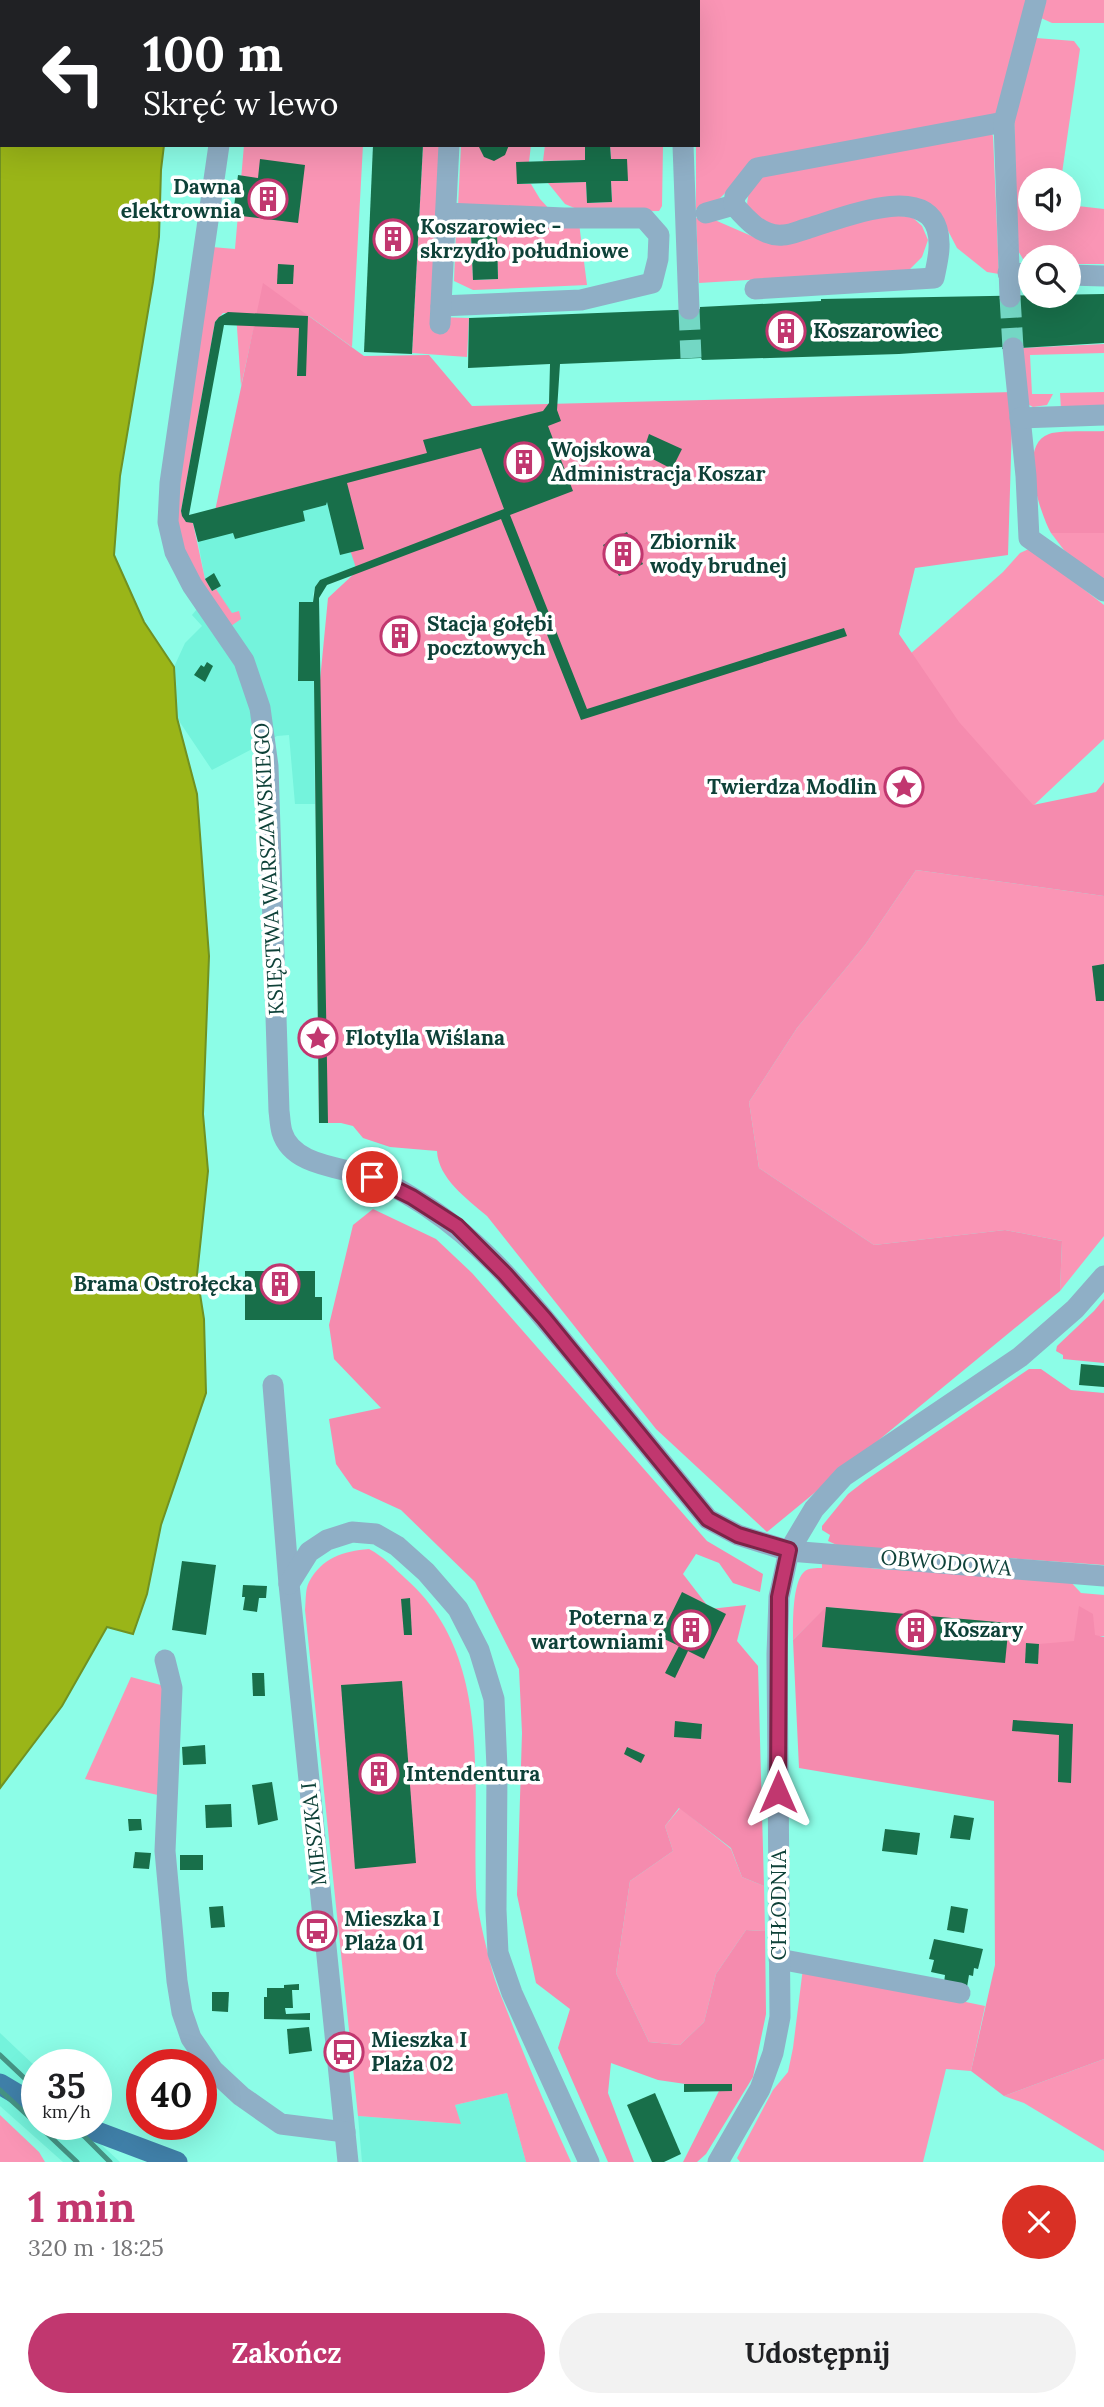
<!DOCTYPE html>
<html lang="pl">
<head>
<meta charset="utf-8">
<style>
	body { margin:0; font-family:Lora,serif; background:#f2f2f2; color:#202124; height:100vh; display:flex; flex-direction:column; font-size:26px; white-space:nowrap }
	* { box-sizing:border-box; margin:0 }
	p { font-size:23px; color:#757577 }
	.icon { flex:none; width:38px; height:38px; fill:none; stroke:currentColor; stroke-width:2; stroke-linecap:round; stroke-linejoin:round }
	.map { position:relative; height:2162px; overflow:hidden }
	.panel { display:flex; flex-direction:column; background:#fff; flex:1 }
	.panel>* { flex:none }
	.top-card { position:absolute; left:0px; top:0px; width:700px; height:147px; box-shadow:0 7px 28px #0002; background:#202124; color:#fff; overflow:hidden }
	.tools { position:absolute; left:1018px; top:168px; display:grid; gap:14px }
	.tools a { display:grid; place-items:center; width:63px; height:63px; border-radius:50%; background:#fff; box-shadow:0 7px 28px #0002; font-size:35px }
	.speed { position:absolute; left:21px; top:2049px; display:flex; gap:14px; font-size:35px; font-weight:700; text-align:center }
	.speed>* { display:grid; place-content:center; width:91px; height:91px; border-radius:50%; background:#fff; box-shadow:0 7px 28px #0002; line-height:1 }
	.speed small { font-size:18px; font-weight:400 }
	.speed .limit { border:10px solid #d22; background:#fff; color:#111 }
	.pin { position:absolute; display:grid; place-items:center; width:60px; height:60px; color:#fff; margin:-30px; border:4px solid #fff; border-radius:50%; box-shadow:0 2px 7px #0007 }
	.me { position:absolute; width:77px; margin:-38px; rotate:0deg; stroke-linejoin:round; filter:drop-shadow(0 0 5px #0008) }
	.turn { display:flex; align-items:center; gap:24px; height:147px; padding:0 28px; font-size:32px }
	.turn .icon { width:91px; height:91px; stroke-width:2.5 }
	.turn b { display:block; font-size:49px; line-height:60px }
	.round { display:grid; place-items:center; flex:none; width:74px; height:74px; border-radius:37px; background:#f2f2f2 }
	.overview { display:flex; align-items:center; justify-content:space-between; height:119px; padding:0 28px }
	h1 { font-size:42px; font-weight:800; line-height:52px; color:#c1376f }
	.button { display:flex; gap:14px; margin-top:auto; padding:14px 28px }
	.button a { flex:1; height:80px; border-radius:42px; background:#c1376f; color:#fff; font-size:28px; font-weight:800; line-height:80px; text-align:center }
	.button a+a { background:#f2f2f2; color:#202124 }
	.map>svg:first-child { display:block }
	.built { fill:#74f3dc }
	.green { fill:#fa95b5 }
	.forest { fill:#f58bae }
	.water { fill:#9ab518; stroke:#709222; stroke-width:2 }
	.building { fill:#186f4a }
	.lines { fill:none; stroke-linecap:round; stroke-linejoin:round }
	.minor-tunnel { stroke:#73d7c4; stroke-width:21; stroke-dasharray:21 10; stroke-linecap:butt }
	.minor { stroke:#8fafc6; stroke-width:21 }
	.major { stroke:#4080a9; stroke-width:21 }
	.rail { stroke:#459384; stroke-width:5 }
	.route-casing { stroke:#7d2448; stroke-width:18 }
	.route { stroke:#c1376f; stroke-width:12 }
	.labels { text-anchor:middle; stroke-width:7; stroke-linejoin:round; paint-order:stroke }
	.poi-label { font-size:21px; font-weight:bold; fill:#0e4138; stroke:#fff; text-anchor:start }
	.street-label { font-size:21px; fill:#0e4138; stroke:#fff }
</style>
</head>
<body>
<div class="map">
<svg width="1104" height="2162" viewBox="0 0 1104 2162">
	<rect width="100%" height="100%" fill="#8cfde7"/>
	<g class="built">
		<polygon points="320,490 573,491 320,580 315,587 313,594 315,804 295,804 289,735 277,736 212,770 177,718 174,667 185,643 202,626 192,615 212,591 205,579 198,542"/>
		<polygon points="0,2033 37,2068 37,2124 80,2125 120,2162 63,2162 0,2106"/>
		<polygon points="507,2093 526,2162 362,2162 358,2116 460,2124 455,2105"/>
	</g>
	<g class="green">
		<polygon points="680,0 1029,0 998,114 761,158 717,201 696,209 696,145 698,145 698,2"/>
		<polygon points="1042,0 1104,0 1104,23 1052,23 1041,18"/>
		<polygon points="1036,38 1074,41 1080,49 1061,180 1031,180 1031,219 1069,219 1069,205 1104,209 1104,264 1069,264 1069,257 1031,257 1031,262 1023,259 1017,249 1014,113"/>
		<path d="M990,131L993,136L999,274L987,272L957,248L943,221L923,203L785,230L767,226L747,206C748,189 753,181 768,173Z"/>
		<polygon points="244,145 363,145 352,347 309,316 257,314 241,386 236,313 223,313 215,322 181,511 184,519 193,523 205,579 212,591 216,589 232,613 239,611 241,619 231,626 197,578 182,548 176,514 212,247 235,249"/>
		<polygon points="423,145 440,145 437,317 469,318 467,357 412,353"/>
		<polygon points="461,145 531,145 529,162 517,184 531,184 540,199 552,212 458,207"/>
		<polygon points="545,145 585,145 585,160 543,161"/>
		<polygon points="610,145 663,145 662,206 659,211 584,212 565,204 548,183 586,182 587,203 612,202 611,181 628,180 611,159"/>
		<polygon points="889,215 912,217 922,226 928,240 922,257 909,270 699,283 696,218 717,221 763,241"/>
		<polygon points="579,223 587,285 473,290 454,281 456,230 471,234 473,280 498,279 496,224"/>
		<polygon points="1104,344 1104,353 1030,355 1032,394 1053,394 1047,405 1033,407 1024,402 1022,348"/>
		<polygon points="1104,392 1104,407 1061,409 1060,393"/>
		<polygon points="1051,533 1104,533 1104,582 1064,550"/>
		<polygon points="1031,548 1104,605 1104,739 1033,806 867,692 1003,572 1020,553"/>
		<polygon points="916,870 1104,896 1104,1236 1060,1291 1062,1241 1005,1230 874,1245 759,1168 749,1102 797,1028 865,945"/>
		<path d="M369,1549C384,1557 393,1567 406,1579C494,1657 472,1783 476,1888C477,1913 485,1941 491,1966C495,1983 503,2000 509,2016C528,2066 549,2114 571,2162H526L507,2093L455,2105L461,2124L358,2116L305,1610C306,1602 305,1589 309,1582C322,1558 343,1551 369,1549Z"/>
		<path d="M822,1562L878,1569L1068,1579L1081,1593L1104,1595V1636C1071,1634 1054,1665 1025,1663L943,1618L827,1607L793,1640C793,1624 792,1581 805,1571C809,1568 816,1568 822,1568Z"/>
		<polygon points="131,1677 172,1688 167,1797 85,1779"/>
		<polygon points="680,1808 731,1849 742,1877 764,1886 765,1931 746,1930 716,1974 704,2022 680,2045 649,2042 616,1973 630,1881 673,1851 665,1826"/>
		<polygon points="803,1968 985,2006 971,2071 946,2069 923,2162 740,2162 737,2158 773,2090 788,2072 793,2048"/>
		<polygon points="1104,2059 1104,2151 1024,2103 1004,2096"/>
		<polygon points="0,2115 39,2152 45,2162 0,2162"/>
	</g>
	<g class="forest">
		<path d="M263,283L364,356L429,355L472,406L1013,392L1008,555L915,568L899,634L959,722L1033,805L1096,792L1104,782V896L916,870L865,945L797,1028L749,1102L759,1168L874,1245L1005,1230L1062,1241L1060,1291L767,1532L656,1429L487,1216C467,1199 438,1178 437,1151L390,1147L363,1138L353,1126L341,1123H319L315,732L328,598L357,571L328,483L215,511Z"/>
		<path d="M1104,431V533H1051C1040,513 1017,445 1049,434C1059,430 1092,432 1104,431Z"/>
		<polygon points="373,1209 436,1239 472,1273 707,1541 763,1574 760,1592 733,1583 719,1563 696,1554 683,1574 710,1609 746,1605 737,1641 758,1666 764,1886 742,1877 731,1848 679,1808 665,1826 673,1851 630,1881 616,1973 649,2042 680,2045 704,2022 716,1974 746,1930 765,1931 766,2014 753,2077 706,2154 697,2162 683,2162 720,2089 658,2080 611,2063 608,2093 634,2162 608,2162 558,2048 570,2009 536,1983 517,1895 522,1733 519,1669 475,1582 401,1510 353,1488 336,1464 329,1419 381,1408 334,1359 329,1325 353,1225"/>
		<polygon points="1104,1299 1104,1363 1063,1359 1063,1355 1056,1351 1057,1346 1094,1311"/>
		<polygon points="1029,1369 1041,1369 1071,1390 1104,1393 1104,1565 839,1546 828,1541 830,1535 822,1530 822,1526 848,1494 866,1480"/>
		<polygon points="1079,1606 1093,1614 1095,1635 1104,1637 1104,2059 1004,2096 971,2071 995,1965 994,1801 799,1768 793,1640 826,1607 1009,1623 1026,1643 1025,1663 1037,1664 1039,1644 1074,1641"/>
	</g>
	<polygon class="water" points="0,0 175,0 175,2 2,2 2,145 164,145 161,170 159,237 153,282 120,476 114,555 144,622 174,667 177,718 197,794 209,956 203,1114 208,1171 197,1275 204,1319 206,1393 161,1525 147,1594 133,1634 107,1627 62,1706 0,1788"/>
	<g class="building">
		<polygon points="373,145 423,145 412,354 364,352"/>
		<polygon points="478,145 509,145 505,155 494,161 484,157"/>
		<polygon points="585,145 610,145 611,159 627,159 628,181 611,181 612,202 587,203 586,182 517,184 516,162 585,160"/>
		<polygon points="260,159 305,165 298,223 233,215 238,175 258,178"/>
		<polygon points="497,233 498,279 473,280 471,234"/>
		<polygon points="278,264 294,265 293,284 277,284"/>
		<polygon points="1104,294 1104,343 1002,349 1002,347 899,354 702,360 701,358 560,364 557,410 561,421 548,426 573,491 510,515 587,709 844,628 847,636 581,720 501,519 327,585 319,598 328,1123 319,1123 314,681 298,681 299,602 313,602 315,587 320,580 504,509 481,448 347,483 364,549 340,555 327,502 326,505 303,511 305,521 235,539 233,533 198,542 193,523 186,522 182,516 181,511 215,322 219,317 228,312 308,316 306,376 297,376 299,328 224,325 189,515 427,453 423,440 543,411 549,403 550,364 468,368 469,318 700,309 700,307 821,301 821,299"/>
		<polygon points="649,434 682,449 672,469 645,455 643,452"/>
		<polygon points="627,532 643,564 619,576 603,545"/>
		<polygon points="214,573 221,586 212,591 205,579"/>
		<polygon points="387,624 412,624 413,649 387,650"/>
		<polygon points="207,662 213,666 205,682 194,675 201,665 204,667"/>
		<polygon points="1104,964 1104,1001 1096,1001 1092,966"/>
		<polygon points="245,1271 315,1271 315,1297 322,1297 322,1320 245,1320"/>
		<polygon points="1081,1364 1104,1366 1104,1387 1079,1385"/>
		<polygon points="182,1561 216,1565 206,1635 172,1630"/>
		<polygon points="243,1585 267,1586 266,1598 259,1598 257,1612 243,1610 245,1597 242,1597"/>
		<polygon points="682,1592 726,1614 704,1659 688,1651 675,1678 665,1673 679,1646 660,1637"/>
		<polygon points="410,1598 412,1635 404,1635 401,1599"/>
		<polygon points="826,1607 1009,1623 1005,1663 822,1647"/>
		<polygon points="1026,1643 1039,1644 1038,1664 1025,1663"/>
		<polygon points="252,1673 264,1673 265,1696 253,1696"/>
		<polygon points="402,1681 416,1863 355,1869 341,1685"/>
		<polygon points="1013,1720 1073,1724 1071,1783 1058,1782 1059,1735 1012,1731"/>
		<polygon points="675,1721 702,1724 701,1739 674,1737"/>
		<polygon points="205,1745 206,1764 183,1765 182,1747"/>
		<polygon points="627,1747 645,1755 641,1763 624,1754"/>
		<polygon points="272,1782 278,1820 258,1825 252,1785"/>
		<polygon points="231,1804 232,1827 206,1828 205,1805"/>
		<polygon points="954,1815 974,1818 970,1840 950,1838"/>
		<polygon points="128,1819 141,1819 142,1830 129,1831"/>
		<polygon points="885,1829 920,1833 917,1855 882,1851"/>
		<polygon points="135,1852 151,1853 149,1869 133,1868"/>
		<rect x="180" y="1855" width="23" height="15"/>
		<polygon points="223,1906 225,1927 211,1928 209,1907"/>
		<polygon points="951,1906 968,1909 964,1933 947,1930"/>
		<polygon points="934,1939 983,1949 978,1969 974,1968 973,1976 969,1975 967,1987 944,1983 945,1975 931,1972 934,1960 929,1959"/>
		<polygon points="299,1984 299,1990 292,1990 293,2008 285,2008 286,2014 310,2013 310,2020 264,2019 264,1997 267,1997 267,1988 284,1988 284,1985"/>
		<polygon points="212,1992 229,1992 228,2012 212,2011"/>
		<polygon points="309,2027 312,2051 289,2054 287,2029"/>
		<polygon points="175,2050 189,2057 185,2065 173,2065 165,2061 169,2053 173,2055"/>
		<polygon points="684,2084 732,2084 732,2091 684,2092"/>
		<polygon points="655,2093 681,2154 664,2162 652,2162 627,2105"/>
	</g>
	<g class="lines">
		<g class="minor-tunnel">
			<polyline points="1010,297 1013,348"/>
			<polyline points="689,309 691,358"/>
		</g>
		<g class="minor">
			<polyline points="238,2 238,0"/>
			<polyline points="457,2 457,0"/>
			<polyline points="671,2 671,0"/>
			<path d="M219,145L170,483L168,522L175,552L192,585L244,661L260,708L268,766L279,1111C280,1118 280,1125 282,1132C292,1166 341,1167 368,1176C389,1182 410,1196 429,1208C491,1249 537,1310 584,1367C625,1418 667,1468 708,1519L738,1535L789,1551L1104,1576"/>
			<polyline points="683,145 689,309"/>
			<polyline points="706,213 734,205"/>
			<polyline points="1008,273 1031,274"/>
			<polyline points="1069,275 1104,276"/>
			<path d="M755,289L934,278C937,263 942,245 937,229C923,183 840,219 809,228C801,230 791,235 783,235C762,237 747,220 734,205L735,196L757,168L1004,122"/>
			<polyline points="1010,297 1004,122 1036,0"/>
			<polyline points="441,306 581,300 652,283 658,259 659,235 644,218 564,218 446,213"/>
			<polyline points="440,324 449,145"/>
			<polyline points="1013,348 1026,476 1029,538 1104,591"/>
			<polyline points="1020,418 1104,415"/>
			<polyline points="273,1385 289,1584 348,2162"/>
			<polyline points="289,1584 309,1552 327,1540 352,1532 376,1534 397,1546 426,1572 458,1609 479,1650 494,1699 497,1768 496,1910 498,1953 512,1993 589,2162"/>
			<polyline points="165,1660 172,1688 165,1851 177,1981 182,2012 191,2038 213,2070 241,2096 281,2124 345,2132"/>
			<polyline points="779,1959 960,1993"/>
			<polyline points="718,2162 760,2089 773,2053 780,2017 777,1654 779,1597 789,1551 814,1509 844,1476 1020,1357 1075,1309 1104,1276"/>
		</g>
		<g class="major">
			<polyline points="0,2084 37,2106"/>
			<polyline points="76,2124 177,2162"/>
		</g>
		<g class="rail">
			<polyline points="0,2055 37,2090"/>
			<polyline points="0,2090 37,2124"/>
			<polyline points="37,2124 77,2162"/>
			<polyline points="72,2124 110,2162"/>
		</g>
	</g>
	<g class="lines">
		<g class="route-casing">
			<polyline id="route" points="372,1177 412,1197 457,1226 505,1274 544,1318 708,1519 738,1535 789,1550 779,1597 778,1792"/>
		</g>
		<use href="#route" class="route"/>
	</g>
	<defs>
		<g id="building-ring" transform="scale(2.0125)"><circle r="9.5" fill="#fff" stroke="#c1376f" stroke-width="1.5"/><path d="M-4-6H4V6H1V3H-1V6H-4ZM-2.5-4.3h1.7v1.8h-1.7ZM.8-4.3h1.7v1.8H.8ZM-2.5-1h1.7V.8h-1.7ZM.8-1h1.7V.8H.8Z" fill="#c1376f"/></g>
		<g id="sight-ring" transform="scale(2.0125)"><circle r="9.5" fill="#fff" stroke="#c1376f" stroke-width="1.5"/><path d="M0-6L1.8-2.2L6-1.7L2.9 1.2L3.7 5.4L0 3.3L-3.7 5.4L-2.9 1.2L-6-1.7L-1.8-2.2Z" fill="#c1376f"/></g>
		<g id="bus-ring" transform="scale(2.0125)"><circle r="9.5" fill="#fff" stroke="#c1376f" stroke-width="1.5"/><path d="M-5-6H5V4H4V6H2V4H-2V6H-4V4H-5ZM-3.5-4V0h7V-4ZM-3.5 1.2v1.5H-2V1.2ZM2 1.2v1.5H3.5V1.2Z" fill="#c1376f"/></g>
	</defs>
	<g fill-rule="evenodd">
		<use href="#building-ring" x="268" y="199"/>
		<use href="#building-ring" x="393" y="239"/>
		<use href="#building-ring" x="786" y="331"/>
		<use href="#building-ring" x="524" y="462"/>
		<use href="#building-ring" x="623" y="554"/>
		<use href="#building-ring" x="400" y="636"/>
		<use href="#sight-ring" x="904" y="787"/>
		<use href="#sight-ring" x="318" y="1038"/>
		<use href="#building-ring" x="280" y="1284"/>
		<use href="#building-ring" x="691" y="1630"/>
		<use href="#building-ring" x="916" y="1630"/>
		<use href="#building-ring" x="379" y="1774"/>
		<use href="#bus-ring" x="317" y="1931"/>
		<use href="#bus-ring" x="344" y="2052"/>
	</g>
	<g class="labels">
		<g class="poi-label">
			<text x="241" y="194" text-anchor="end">Dawna<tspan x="241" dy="24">elektrownia</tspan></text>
			<text x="420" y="234">Koszarowiec -<tspan x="420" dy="24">skrzydło południowe</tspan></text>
			<text x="813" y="338">Koszarowiec</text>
			<text x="551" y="457">Wojskowa<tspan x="551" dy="24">Administracja Koszar</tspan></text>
			<text x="650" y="549">Zbiornik<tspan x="650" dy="24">wody brudnej</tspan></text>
			<text x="427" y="631">Stacja gołębi<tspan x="427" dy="24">pocztowych</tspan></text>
			<text x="877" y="794" text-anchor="end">Twierdza Modlin</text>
			<text x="345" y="1045">Flotylla Wiślana</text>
			<text x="253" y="1291" text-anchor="end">Brama Ostrołęcka</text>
			<text x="664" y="1625" text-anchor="end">Poterna z<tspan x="664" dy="24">wartowniami</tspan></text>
			<text x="943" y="1637">Koszary</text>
			<text x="406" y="1781">Intendentura</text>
			<text x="344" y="1926">Mieszka I<tspan x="344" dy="24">Plaża 01</tspan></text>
			<text x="371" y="2047">Mieszka I<tspan x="371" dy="24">Plaża 02</tspan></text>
		</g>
		<g class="street-label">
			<text transform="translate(269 869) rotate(-93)" y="7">KSIĘSTWA WARSZAWSKIEGO</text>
			<text transform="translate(946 1563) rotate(5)" y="7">OBWODOWA</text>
			<text transform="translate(314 1834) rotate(-96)" y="7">MIESZKA I</text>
			<text transform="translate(779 1905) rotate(-90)" y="7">CHŁODNIA</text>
		</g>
	</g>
</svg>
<div class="tools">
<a><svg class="icon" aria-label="sound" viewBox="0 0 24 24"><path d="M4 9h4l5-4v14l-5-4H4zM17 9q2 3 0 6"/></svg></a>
<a><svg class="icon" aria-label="search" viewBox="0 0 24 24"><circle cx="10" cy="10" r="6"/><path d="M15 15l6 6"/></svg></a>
</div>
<div class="speed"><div>35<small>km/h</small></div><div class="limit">40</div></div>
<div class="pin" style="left:372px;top:1177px;background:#d93025"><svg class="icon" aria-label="arrive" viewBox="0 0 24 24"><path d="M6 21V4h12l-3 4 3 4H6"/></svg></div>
<svg class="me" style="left:778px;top:1792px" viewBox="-20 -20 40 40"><path d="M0-17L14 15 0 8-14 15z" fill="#c1376f" stroke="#fff" stroke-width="4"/></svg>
<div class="top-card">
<div class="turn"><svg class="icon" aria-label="left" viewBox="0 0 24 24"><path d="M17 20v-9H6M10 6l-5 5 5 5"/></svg><div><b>100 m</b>Skręć w lewo</div></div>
</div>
</div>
<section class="panel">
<div class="overview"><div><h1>1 min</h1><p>320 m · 18:25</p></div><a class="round" style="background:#d93025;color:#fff"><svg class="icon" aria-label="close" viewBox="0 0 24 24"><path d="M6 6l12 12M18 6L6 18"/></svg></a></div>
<div class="button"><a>Zakończ</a><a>Udostępnij</a></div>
</section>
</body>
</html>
